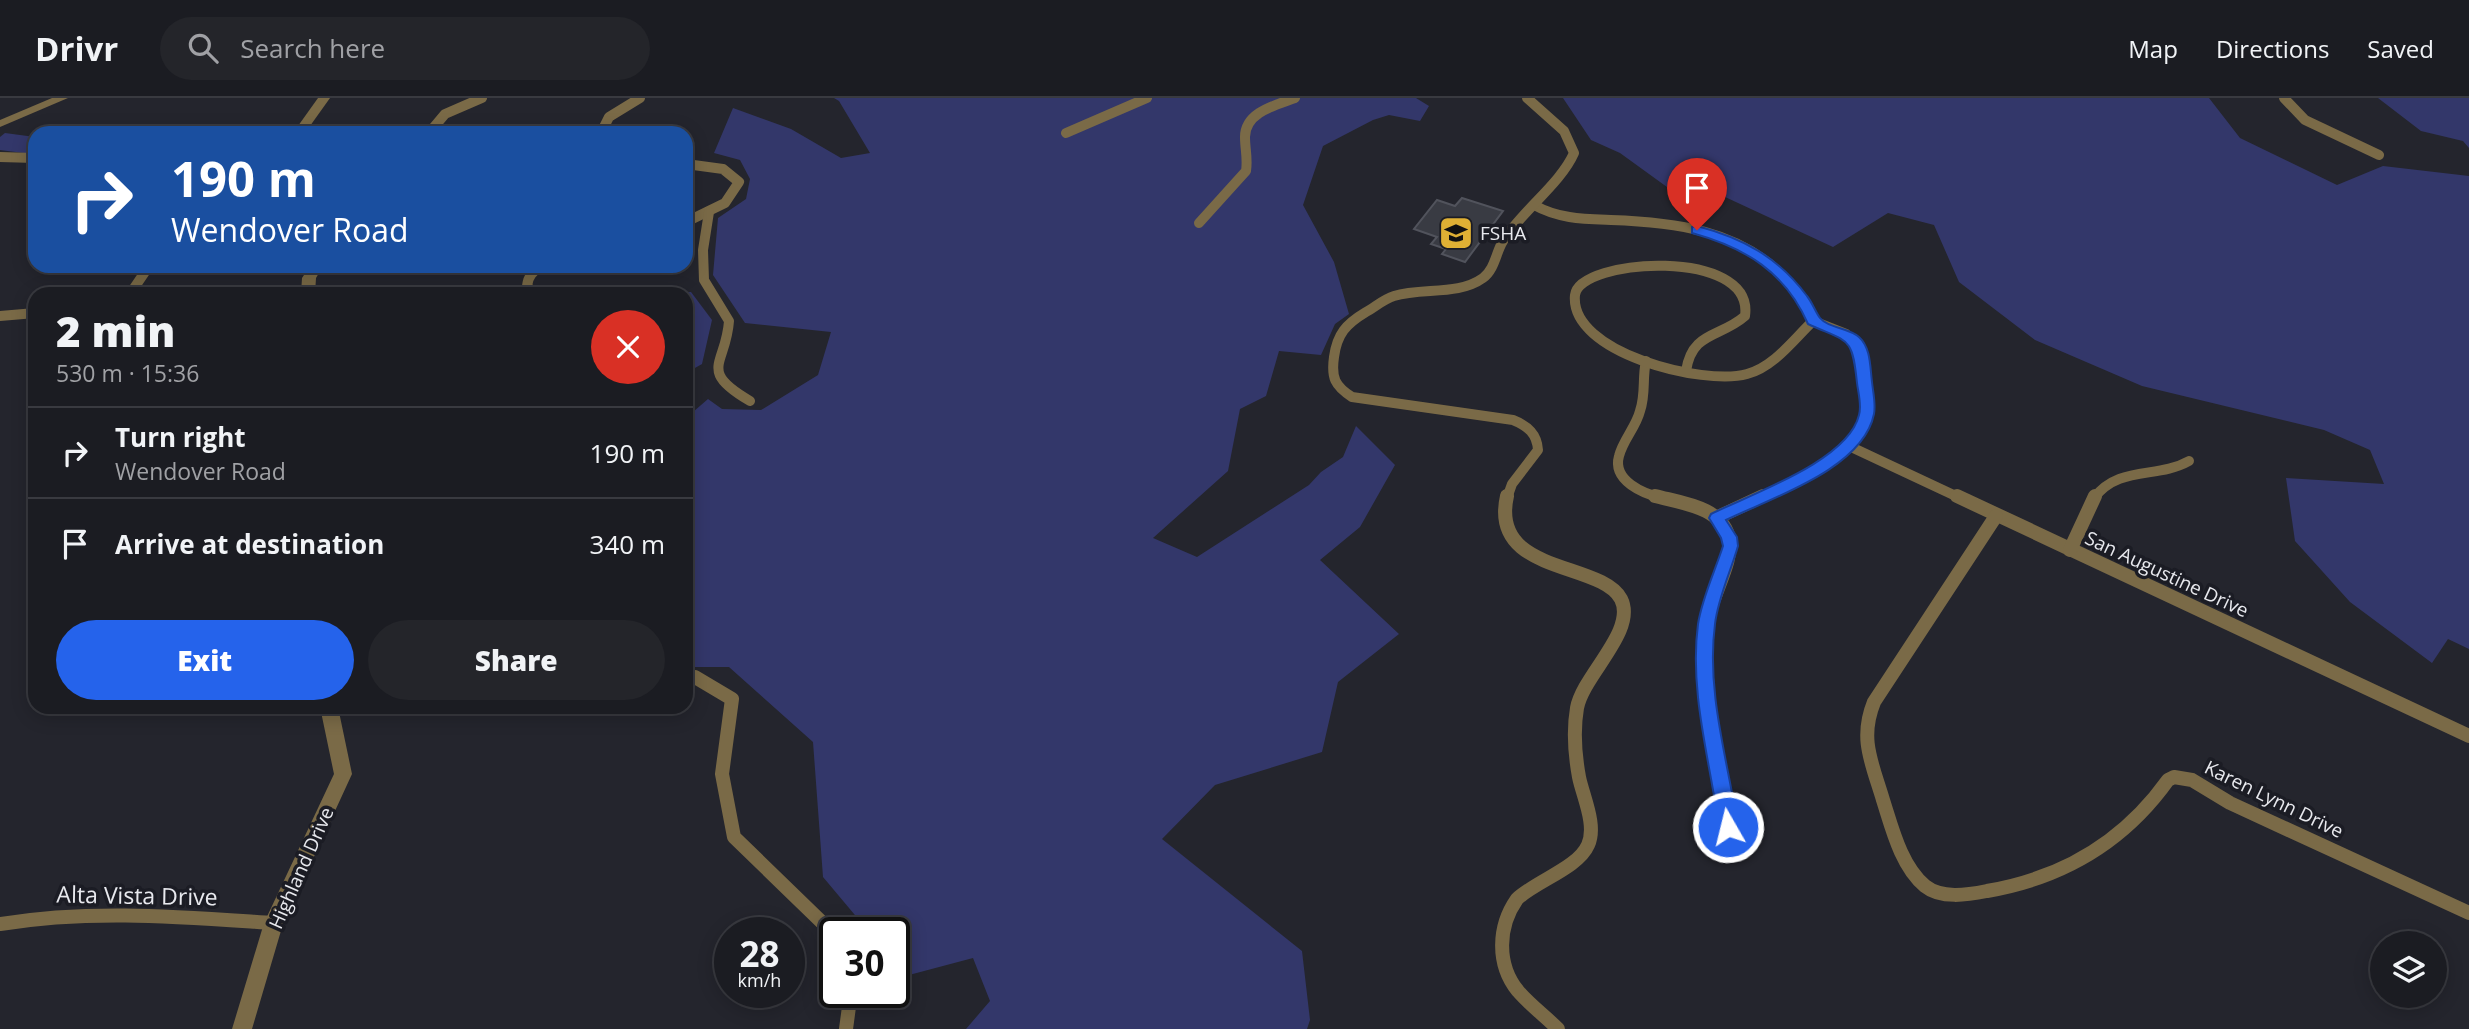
<!DOCTYPE html>
<html lang="en">
<head>
<meta charset="utf-8">
<style>
	body { margin:0; font-family:"Open Sans",sans-serif; background:#24252a; color:#f1f3f6; height:100vh; display:flex; flex-direction:column; font-size:26px; white-space:nowrap }
	* { box-sizing:border-box; margin:0 }
	p { font-size:23px; color:#a0a1a5 }
	.icon { flex:none; width:38px; height:38px; fill:none; stroke:currentColor; stroke-width:2; stroke-linecap:round; stroke-linejoin:round }
	.map { position:relative; flex:1; overflow:hidden }
	.details { position:absolute; left:28px; top:189px; width:665px; height:427px; display:flex; flex-direction:column; background:#1b1c22; border-radius:21px; box-shadow:0 4px 18px #0003,0 0 0 2px #393a40 }
	.details>* { flex:none }
	.top-card { position:absolute; left:28px; top:28px; width:665px; height:147px; border-radius:21px; box-shadow:0 4px 18px #0003,0 0 0 2px #393a40; background:#1a4fa0; color:#fff; overflow:hidden }
	.tools { position:absolute; left:2370px; top:833px; display:grid; gap:14px }
	.tools a { display:grid; place-items:center; width:77px; height:77px; border-radius:50%; background:#1b1c22; box-shadow:0 4px 18px #0003,0 0 0 2px #393a40; font-size:35px }
	.speed { position:absolute; left:714px; top:819px; display:flex; gap:14px; font-size:35px; font-weight:700; text-align:center }
	.speed>* { display:grid; place-content:center; width:91px; height:91px; border-radius:50%; background:#1b1c22; box-shadow:0 4px 18px #0003,0 0 0 2px #393a40; line-height:1 }
	.speed small { font-size:18px; font-weight:400 }
	.speed .limit { border:4px solid #111; border-radius:10px; background:#fff; color:#111 }
	.pin { position:absolute; display:grid; place-items:center; width:60px; height:60px; color:#fff; margin:-72px -30px; border-radius:50% 50% 50% 0; rotate:-45deg; box-shadow:0 0 7px #0007 }
	.pin .icon { rotate:45deg }
	.me { position:absolute; width:77px; margin:-38px; rotate:352deg; stroke-linejoin:round; filter:drop-shadow(0 0 5px #0008) }
	.turn { display:flex; align-items:center; gap:24px; height:147px; padding:0 28px; font-size:32px }
	.turn .icon { width:91px; height:91px; stroke-width:2.5 }
	.turn b { display:block; font-size:49px; line-height:60px }
	.round { display:grid; place-items:center; flex:none; width:74px; height:74px; border-radius:37px; background:#24252a }
	.headline { display:flex; align-items:center; justify-content:space-between; height:119px; padding:0 28px }
	h1 { font-size:42px; font-weight:800; line-height:52px }
	.primary-button { display:flex; gap:14px; margin-top:auto; padding:14px 28px }
	.primary-button a { flex:1; height:80px; border-radius:42px; background:#2563eb; color:#fff; font-size:28px; font-weight:800; line-height:80px; text-align:center }
	.primary-button a+a { background:#24252a; color:#f1f3f6 }
	ul { padding:0; list-style:none }
	li { display:flex; align-items:center; gap:21px; height:91px; padding:0 28px; border-top:2px solid #393a40 }
	li div { flex:1 }
	li b { display:block; font-size:26px }
	li em { font-style:normal }
	header { display:flex; align-items:center; gap:42px; box-sizing:border-box; height:98px; padding:0 35px; background:#1b1c22; border-bottom:2px solid #393a40 }
	header strong { font-size:33px }
	nav { display:flex; gap:38px; margin-inline-start:auto; font-size:24px }
	.search { width:490px; height:63px; background:#24252a; display:flex; align-items:center; gap:18px; box-sizing:border-box; padding:0 24px; border-radius:38px; color:#a0a1a5; font-size:26px }
	.map>svg:first-child { display:block }
	.green { fill:#33376a }
	.building { fill:#393b43; stroke:#51535c; stroke-width:2 }
	.lines { fill:none; stroke-linecap:round; stroke-linejoin:round }
	.minor-far1 { stroke:#7a6a47; stroke-width:10 }
	.minor { stroke:#7a6a47; stroke-width:14 }
	.tertiary { fill:#7a6a47; fill-rule:evenodd }
	.route { fill:#2563eb; stroke:#184099; stroke-width:2 }
	.labels { text-anchor:middle; stroke-width:7; stroke-linejoin:round; paint-order:stroke }
	.poi-label { font-size:19px; fill:#e8e9ee; stroke:#1b1c24; text-anchor:start }
	.street-label { font-size:19px; fill:#e8e9ee; stroke:#1b1c24 }
	.near-street-label { font-size:23px; fill:#e8e9ee; stroke:#1b1c24 }
</style>
</head>
<body>
<header>
<strong>Drivr</strong>
<div class="search"><svg class="icon" aria-label="search" viewBox="0 0 24 24"><circle cx="10" cy="10" r="6"/><path d="M15 15l6 6"/></svg>Search here</div>
<nav><a>Map</a><a>Directions</a><a>Saved</a></nav>
</header>
<div class="map">
<svg width="2469" height="931" viewBox="0 0 2469 931">
	<rect width="100%" height="100%" fill="#24252d"/>
	<g class="green">
		<polygon points="834,0 1416,0 1429,8 1420,23 1389,17 1373,22 1323,48 1303,107 1334,164 1349,216 1335,226 1321,257 1279,253 1266,298 1240,311 1228,373 1153,440 1197,459 1309,387 1321,374 1343,359 1356,328 1395,367 1360,429 1320,462 1399,536 1338,584 1322,654 1215,687 1162,741 1302,853 1310,922 1307,931 966,931 990,903 973,860 894,881 894,835 870,835 823,779 813,644 729,569 686,569 686,548 694,516 686,515 686,320 708,301 722,311 761,312 818,277 831,234 745,225 713,177 718,120 746,101 750,81 740,62 714,55 733,10 791,31 841,60 870,55 839,3"/>
		<polygon points="1563,0 2209,0 2240,40 2337,87 2383,68 2469,78 2469,551 2448,541 2432,565 2350,504 2295,443 2286,380 2384,386 2370,352 2324,332 2142,288 2035,242 1959,184 1934,127 1888,115 1833,149 1710,92 1678,97 1620,55 1591,42"/>
		<polygon points="2378,0 2469,0 2469,50 2463,43 2421,33"/>
		<polygon points="5,35 35,39 35,53 31,56 0,52 0,39"/>
		<polygon points="691,194 712,222 702,266 686,275 686,196 654,196"/>
	</g>
	<polygon class="building" points="1462,100 1503,113 1465,164 1442,156 1446,151 1431,146 1437,139 1414,131 1437,102 1455,108"/>
	<g class="lines">
		<g class="minor-far1">
			<polyline points="2284,0 2305,22 2379,57"/>
			<polyline points="429,35 445,16 482,0"/>
			<polyline points="601,35 609,19 640,0"/>
			<polyline points="1066,35 1147,0"/>
			<polyline points="0,59 35,60"/>
			<polyline points="686,66 723,71 739,84 725,105 686,124"/>
			<path d="M1534,107C1559,121 1584,121 1611,122C1673,124 1739,132 1784,179C1796,192 1810,205 1813,223L1846,236L1859,247L1867,316L1849,348L1816,374L1759,400"/>
			<path d="M709,114L703,152L704,182L729,223C726,267 697,272 750,303"/>
			<path d="M1199,125L1246,73C1248,61 1245,51 1245,39C1245,14 1276,7 1295,0"/>
			<polyline points="130,196 149,168"/>
			<path d="M535,196L527,188C528,178 533,173 542,168"/>
			<polyline points="0,218 35,215"/>
			<path d="M1646,263C1642,280 1646,296 1640,313C1636,329 1623,342 1619,358C1612,383 1644,396 1662,400"/>
			<path d="M1686,273C1692,233 1720,240 1745,218C1755,149 1579,160 1575,197C1569,255 1704,288 1747,276C1774,269 1794,241 1813,223"/>
			<polyline points="1849,348 1960,400"/>
			<path d="M1507,400L1512,386L1538,352C1537,336 1528,328 1513,322L1352,299C1335,288 1331,280 1334,259C1337,236 1346,226 1366,214C1375,209 1384,201 1394,198C1422,189 1458,198 1483,180C1495,171 1496,154 1503,143C1522,113 1561,85 1574,55L1564,33L1527,0"/>
			<path d="M2094,400C2119,367 2157,381 2189,363"/>
		</g>
		<g class="minor">
			<path d="M1507,398C1489,477 1601,463 1621,501C1637,533 1583,577 1577,610C1573,633 1575,657 1579,679C1583,699 1597,727 1588,747C1578,770 1536,783 1517,801C1498,828 1496,866 1518,893C1530,907 1545,918 1558,931"/>
			<path d="M1655,398C1681,405 1723,409 1729,441C1734,465 1709,501 1707,528C1702,604 1721,676 1731,750"/>
			<polyline points="1957,398 2469,638"/>
			<path d="M1996,418L1874,604C1859,641 1872,665 1883,702C1892,730 1901,768 1925,788C1941,801 1967,797 1987,793C2063,780 2123,745 2168,682L2174,679L2192,682L2230,705L2469,815"/>
			<polyline points="1716,420 1763,398"/>
			<polyline points="2070,452 2095,398"/>
			<polyline points="686,580 695,579 732,601 722,676 734,739 835,837"/>
			<path d="M0,826C92,811 182,819 274,825"/>
			<polyline points="846,931 851,894"/>
		</g>
		<g class="tertiary">
			<polygon points="52,0 68,0 0,29 0,22"/>
			<polygon points="318,0 330,0 305,35 293,35"/>
			<polygon points="310,168 323,168 316,180 315,196 301,196 302,180"/>
			<polygon points="320,609 338,609 352,676 283,826 252,931 232,931 264,825 334,676"/>
		</g>
	</g>
	<path class="route" d="M1697,128C1743,140 1778,159 1807,198C1812,204 1816,215 1820,220C1828,230 1849,230 1859,239C1871,250 1870,269 1872,284C1873,294 1876,306 1874,316C1863,371 1771,400 1726,422L1737,439L1738,448C1731,473 1718,500 1715,526C1706,594 1728,663 1738,729L1735,735L1728,738L1722,735L1719,729C1710,663 1689,593 1698,526C1702,500 1715,473 1723,448L1721,440L1709,420L1711,416C1751,396 1848,363 1859,317C1862,307 1858,294 1857,285C1852,237 1849,245 1808,226C1785,174 1746,150 1692,135V129Z"/>
	<defs>
		<g id="school-square" transform="scale(1.75)"><rect x="-9" y="-9" width="18" height="18" rx="4" fill="#dfb034" stroke="#1b1c24"/><path d="M0-5L7-2L0 1L-7-2ZM-4 1L0 2.5L4 1V4Q0 6-4 4Z" fill="#111"/></g>
	</defs>
	<g fill-rule="evenodd">
		<use href="#school-square" x="1456" y="135"/>
	</g>
	<g class="labels">
		<g class="poi-label">
			<text x="1480" y="142">FSHA</text>
		</g>
		<g class="street-label">
			<text transform="translate(2167 476) rotate(25)" y="7">San Augustine Drive</text>
			<text transform="translate(2274 701) rotate(26)" y="7">Karen Lynn Drive</text>
			<text transform="translate(301 770) rotate(-66)" y="7">Highland Drive</text>
		</g>
		<g class="near-street-label">
			<text transform="translate(137 798) rotate(1)" y="8">Alta Vista Drive</text>
		</g>
	</g>
</svg>
<div class="tools">
<a><svg class="icon" aria-label="layers" viewBox="0 0 24 24"><path d="M12 4l9 5-9 5-9-5zM3 14l9 5 9-5"/></svg></a>
</div>
<div class="speed"><div>28<small>km/h</small></div><div class="limit">30</div></div>
<div class="pin" style="left:1697px;top:132px;background:#d93025"><svg class="icon" aria-label="arrive" viewBox="0 0 24 24"><path d="M6 21V4h12l-3 4 3 4H6"/></svg></div>
<svg class="me" style="left:1728px;top:729px" viewBox="-20 -20 40 40"><circle r="17" fill="#2563eb" stroke="#fff" stroke-width="3"/><path d="M0-11L8 9 0 5-8 9z" fill="#fff"/></svg>
<div class="top-card">
<div class="turn"><svg class="icon" aria-label="right" viewBox="0 0 24 24"><path d="M7 20v-9h11M14 6l5 5-5 5"/></svg><div><b>190 m</b>Wendover Road</div></div>
</div>
<section class="details">
<div class="headline"><div><h1>2 min</h1><p>530 m · 15:36</p></div><a class="round" style="background:#d93025;color:#fff"><svg class="icon" aria-label="close" viewBox="0 0 24 24"><path d="M6 6l12 12M18 6L6 18"/></svg></a></div>
<ul>
<li><svg class="icon" aria-label="right" viewBox="0 0 24 24"><path d="M7 20v-9h11M14 6l5 5-5 5"/></svg><div><b>Turn right</b><p>Wendover Road</p></div><em>190 m</em></li>
<li><svg class="icon" aria-label="arrive" viewBox="0 0 24 24"><path d="M6 21V4h12l-3 4 3 4H6"/></svg><div><b>Arrive at destination</b></div><em>340 m</em></li>
</ul>
<div class="primary-button"><a>Exit</a><a>Share</a></div>
</section>
</div>
</body>
</html>
